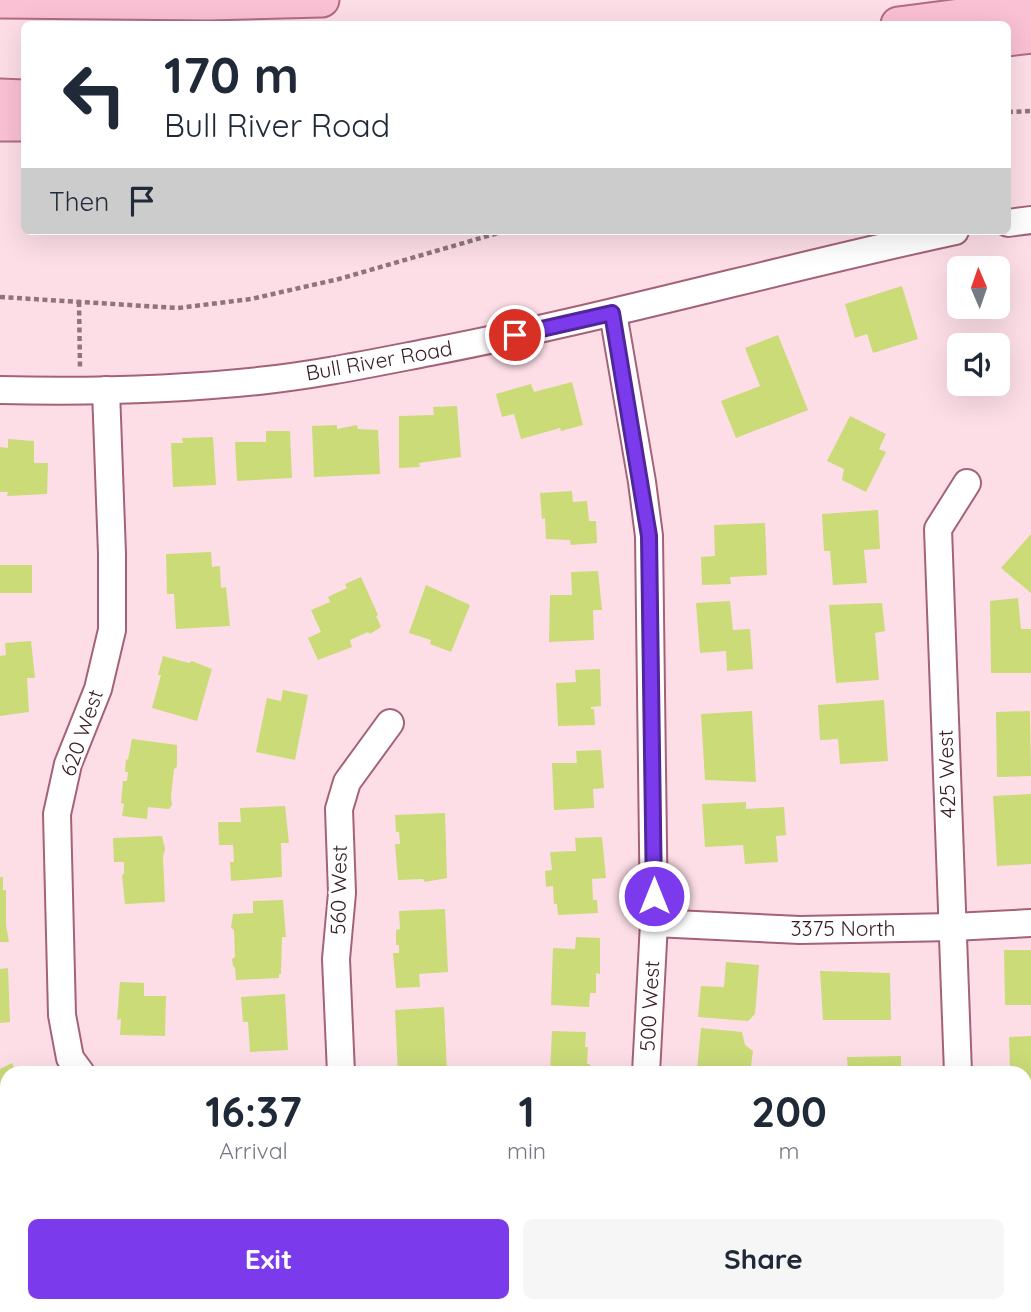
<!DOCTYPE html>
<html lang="en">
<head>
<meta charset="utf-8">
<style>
	body { margin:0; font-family:Quicksand,sans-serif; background:#f6f6f7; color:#1f2937; height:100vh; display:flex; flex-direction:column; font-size:26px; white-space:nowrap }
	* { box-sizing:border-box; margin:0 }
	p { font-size:23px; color:#747a83 }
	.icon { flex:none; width:38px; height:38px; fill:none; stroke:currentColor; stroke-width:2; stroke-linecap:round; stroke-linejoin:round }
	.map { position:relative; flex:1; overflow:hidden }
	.drawer { position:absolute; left:0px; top:1066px; width:1032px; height:247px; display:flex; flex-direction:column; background:#fff; border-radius:21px 21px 0 0; box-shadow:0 7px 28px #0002 }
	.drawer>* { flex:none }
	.hud { position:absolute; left:21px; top:21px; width:990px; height:214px; border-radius:10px; box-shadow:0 7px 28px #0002; background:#fff; color:#1f2937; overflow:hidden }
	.needle { width:46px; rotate:358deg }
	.fabs { position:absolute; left:947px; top:256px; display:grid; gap:14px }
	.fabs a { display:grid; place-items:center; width:63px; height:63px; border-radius:10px; background:#fff; box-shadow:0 7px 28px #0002; font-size:35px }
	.pin { position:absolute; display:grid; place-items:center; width:60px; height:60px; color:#fff; margin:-30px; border:4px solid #fff; border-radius:50%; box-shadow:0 2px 7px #0007 }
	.me { position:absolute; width:77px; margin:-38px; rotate:0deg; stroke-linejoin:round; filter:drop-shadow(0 0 5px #0008) }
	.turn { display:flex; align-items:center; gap:24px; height:147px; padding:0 28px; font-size:32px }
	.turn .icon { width:91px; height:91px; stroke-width:2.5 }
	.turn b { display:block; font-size:49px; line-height:60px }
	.then { display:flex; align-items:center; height:66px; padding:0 28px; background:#0003; gap:14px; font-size:26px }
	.eta { display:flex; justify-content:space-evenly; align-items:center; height:119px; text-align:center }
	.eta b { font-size:42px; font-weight:700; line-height:49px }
	.cta { display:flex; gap:14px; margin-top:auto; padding:14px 28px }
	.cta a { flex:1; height:80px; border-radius:10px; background:#7c3aed; color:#fff; font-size:28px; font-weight:700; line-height:80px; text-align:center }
	.cta a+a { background:#f6f6f7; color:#1f2937 }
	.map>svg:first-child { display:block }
	.building { fill:#cadb78 }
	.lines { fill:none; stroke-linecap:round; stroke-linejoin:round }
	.minor-casing { stroke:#a46279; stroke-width:30 }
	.major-casing { stroke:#b36b85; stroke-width:37 }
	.path { stroke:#90747d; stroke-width:4.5; stroke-dasharray:5 3.5; stroke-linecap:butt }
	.minor { stroke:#fff; stroke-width:26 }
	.major { stroke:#fac0d4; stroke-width:33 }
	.route-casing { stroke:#51269a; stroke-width:18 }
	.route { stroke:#7c3aed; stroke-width:12 }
	.labels { text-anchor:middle; stroke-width:6; stroke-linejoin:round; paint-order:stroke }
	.street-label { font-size:21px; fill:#361b25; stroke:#fff }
</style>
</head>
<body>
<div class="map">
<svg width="1031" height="1312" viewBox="0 0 1031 1312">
	<rect width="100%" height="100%" fill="#fddee7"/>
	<g class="building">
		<polygon points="902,286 918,339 873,353 867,334 855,338 845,304"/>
		<polygon points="778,335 808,410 736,438 721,401 760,386 745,348"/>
		<polygon points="572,382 583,425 561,431 560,428 521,439 514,414 502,417 496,394 531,384 534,392"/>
		<polygon points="457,406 461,457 419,463 420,467 399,468 399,416 434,415 433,407"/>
		<polygon points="850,416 886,434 879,449 886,452 866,492 842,480 844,469 827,461"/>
		<polygon points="337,425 337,429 357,425 358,429 378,430 380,474 314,477 312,426"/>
		<polygon points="266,431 290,431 292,478 237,481 235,442 266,442"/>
		<polygon points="213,437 216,485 173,487 171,443 183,443 182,438"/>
		<polygon points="8,439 34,441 34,463 48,463 47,494 7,496 8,492 0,492 0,447 8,448"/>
		<polygon points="572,491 573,502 587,501 589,521 596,521 597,543 571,545 570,540 546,539 545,518 542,519 540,493"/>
		<polygon points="878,510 880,549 864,550 867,583 833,585 830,551 824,551 822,514"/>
		<polygon points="765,523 767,575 730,577 731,584 702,585 701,557 715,556 714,525"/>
		<polygon points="1031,534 1031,593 1001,568"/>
		<polygon points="211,552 212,567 220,566 221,588 226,587 230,626 176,629 174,594 167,594 166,554"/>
		<rect x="0" y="565" width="32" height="28"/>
		<polygon points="598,571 602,610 593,610 594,640 549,642 550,595 572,595 571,572"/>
		<polygon points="361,577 378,615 376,616 381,627 370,634 368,632 350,640 352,647 318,660 308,638 321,632 311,610 330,602 328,597 347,588 345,584"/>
		<polygon points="426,585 470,605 451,652 430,644 431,640 409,633"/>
		<polygon points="1018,598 1021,629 1031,629 1031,673 991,673 990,601"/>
		<polygon points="730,601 733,630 750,629 753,669 727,671 726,651 700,653 696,603"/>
		<polygon points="882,603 885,631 875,633 879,680 836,683 829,605"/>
		<polygon points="31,641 35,678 27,678 29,712 0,716 0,656 6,655 5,643"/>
		<polygon points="163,656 189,663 192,661 212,669 197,721 152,708 161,675 158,675"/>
		<polygon points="600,669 601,706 591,707 591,709 594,709 595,725 558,726 556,683 576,682 575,670"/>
		<polygon points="283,690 308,695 295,760 256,752 267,698 281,701"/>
		<polygon points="884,700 888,761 840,764 838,739 820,740 818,705"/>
		<polygon points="752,711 756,782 705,780 701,714"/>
		<polygon points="1030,711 1031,776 997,777 996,712"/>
		<polygon points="132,739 177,745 177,767 174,769 171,795 172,805 169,809 148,807 147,819 122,816 124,804 121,803 123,781 127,781 128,772 125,772 126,759 128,760"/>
		<polygon points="601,750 604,788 593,789 594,808 554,810 552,763 577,763 576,751"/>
		<polygon points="1031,794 1031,864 997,866 993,796"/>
		<polygon points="746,802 746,809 784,807 786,835 776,836 778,862 745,864 743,845 705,847 702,804"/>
		<polygon points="285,806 289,843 281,843 282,877 231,881 230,862 234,862 233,845 219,845 218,822 241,822 240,808"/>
		<polygon points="445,813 447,878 425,882 423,879 398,880 395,844 400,844 399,832 396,832 395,815"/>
		<polygon points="162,836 165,849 163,857 165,902 125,904 122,875 124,874 124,862 114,862 113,838"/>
		<polygon points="602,837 606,878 592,879 593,900 597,900 598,913 558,915 557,904 554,904 553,886 546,887 545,871 552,870 550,852 576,851 575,838"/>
		<polygon points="0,877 3,877 3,890 6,890 6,925 9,942 0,942"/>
		<polygon points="283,900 286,937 282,937 281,974 279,974 279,978 236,980 235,968 233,966 232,959 235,957 234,930 231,928 233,914 253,913 253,901"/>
		<polygon points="445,909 448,972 419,974 420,987 396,988 393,953 399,953 399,945 396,945 396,930 400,929 399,911"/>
		<polygon points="576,937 600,938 600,974 596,973 596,993 590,993 589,1007 551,1005 553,948 575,949"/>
		<polygon points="1004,950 1031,950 1031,1005 1005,1005"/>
		<polygon points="726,962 759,965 755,1014 748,1021 698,1017 701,986 724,987"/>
		<polygon points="8,968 10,1022 0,1023 0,969"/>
		<polygon points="820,971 890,973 891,1020 823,1020"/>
		<polygon points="120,982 144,983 144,996 166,996 165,1036 120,1035 121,1019 117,1020"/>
		<polygon points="285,994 288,1050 250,1052 248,1022 243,1022 241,997"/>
		<polygon points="444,1007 447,1073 398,1073 395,1010"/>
		<polygon points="701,1028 742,1032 745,1045 753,1051 750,1073 715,1073 697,1069"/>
		<polygon points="552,1031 586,1032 585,1047 588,1047 587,1064 590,1064 589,1073 550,1073"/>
		<polygon points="1031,1036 1031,1110 1026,1110 1026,1073 1010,1073 1009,1037"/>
		<polygon points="901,1056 901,1073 848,1073 847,1057"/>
		<polygon points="12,1063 17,1073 7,1073 7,1153 5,1154 0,1143 0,1069"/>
		<rect x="1026" y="1134" width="5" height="72"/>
		<polygon points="1031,1217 1031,1296 1029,1296 1026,1218"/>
		<rect x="9" y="1306" width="62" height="6"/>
		<polygon points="86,1306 141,1306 142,1312 86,1312"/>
		<rect x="257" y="1306" width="43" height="6"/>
		<rect x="722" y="1306" width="46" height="6"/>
		<polygon points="858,1306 903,1306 904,1312 859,1312"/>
	</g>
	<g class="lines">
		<g class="minor-casing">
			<g id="minor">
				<polyline points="1008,223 1031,220"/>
				<polyline points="613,313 642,482 649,536 654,923 646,1073"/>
				<path d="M0,390C86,392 173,390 258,381C316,375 373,363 430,352C606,318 779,269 955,231"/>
				<polyline points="654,923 800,930 953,927 1031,923"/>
				<polyline points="81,1073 70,1058 62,1015 57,814 68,764 98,689 112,630 112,554 106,390"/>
				<polyline points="341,1073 336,959 342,893 339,809 347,782 390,723"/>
				<polyline points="958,1073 938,529 967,483"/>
				<polyline points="353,1306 353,1312"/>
				<polyline points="662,1306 663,1312"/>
				<polyline points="966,1306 966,1312"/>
			</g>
		</g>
		<g class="major-casing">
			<g id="major">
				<polyline points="0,1 209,3 322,0"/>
				<polyline points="898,24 1031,7"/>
				<polyline points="1008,39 1031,36"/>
				<polyline points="0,96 24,97"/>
				<polyline points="0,124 24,124"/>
			</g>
		</g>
		<g class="path">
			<polyline points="1008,112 1031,111"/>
			<polyline points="0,297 178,308 251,299 339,279 505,231"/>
			<polyline points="79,302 80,367"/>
		</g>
		<use href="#minor" class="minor"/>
		<use href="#major" class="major"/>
	</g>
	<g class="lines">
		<g class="route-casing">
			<polyline id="route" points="515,335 612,313 649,536 654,896"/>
		</g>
		<use href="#route" class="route"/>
	</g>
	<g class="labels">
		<g class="street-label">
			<text transform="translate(379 361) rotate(-10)" y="7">Bull River Road</text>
			<text transform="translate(82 733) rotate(-71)" y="7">620 West</text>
			<text transform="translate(947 774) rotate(-92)" y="7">425 West</text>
			<text transform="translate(339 890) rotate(-89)" y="7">560 West</text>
			<text x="843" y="936">3375 North</text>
			<text transform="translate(650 1006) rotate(-87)" y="7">500 West</text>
		</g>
	</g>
</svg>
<div class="fabs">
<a><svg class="needle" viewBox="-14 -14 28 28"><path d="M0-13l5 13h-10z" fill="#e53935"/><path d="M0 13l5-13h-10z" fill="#747a83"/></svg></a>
<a><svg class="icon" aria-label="sound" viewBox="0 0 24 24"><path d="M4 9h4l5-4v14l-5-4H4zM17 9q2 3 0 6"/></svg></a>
</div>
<div class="pin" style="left:515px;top:335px;background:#d93025"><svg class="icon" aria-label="arrive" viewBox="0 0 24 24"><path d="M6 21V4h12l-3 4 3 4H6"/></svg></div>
<svg class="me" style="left:654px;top:896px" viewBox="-20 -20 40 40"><circle r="17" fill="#7c3aed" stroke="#fff" stroke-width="3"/><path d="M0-11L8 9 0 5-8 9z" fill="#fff"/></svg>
<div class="hud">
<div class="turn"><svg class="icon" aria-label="left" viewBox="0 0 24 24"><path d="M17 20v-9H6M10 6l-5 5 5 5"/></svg><div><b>170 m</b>Bull River Road</div></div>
<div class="then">Then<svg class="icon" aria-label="arrive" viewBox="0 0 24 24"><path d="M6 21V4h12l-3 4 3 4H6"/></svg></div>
</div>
<section class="drawer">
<div class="eta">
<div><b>16:37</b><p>Arrival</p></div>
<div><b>1</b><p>min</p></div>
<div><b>200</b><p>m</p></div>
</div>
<div class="cta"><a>Exit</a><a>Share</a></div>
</section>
</div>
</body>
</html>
